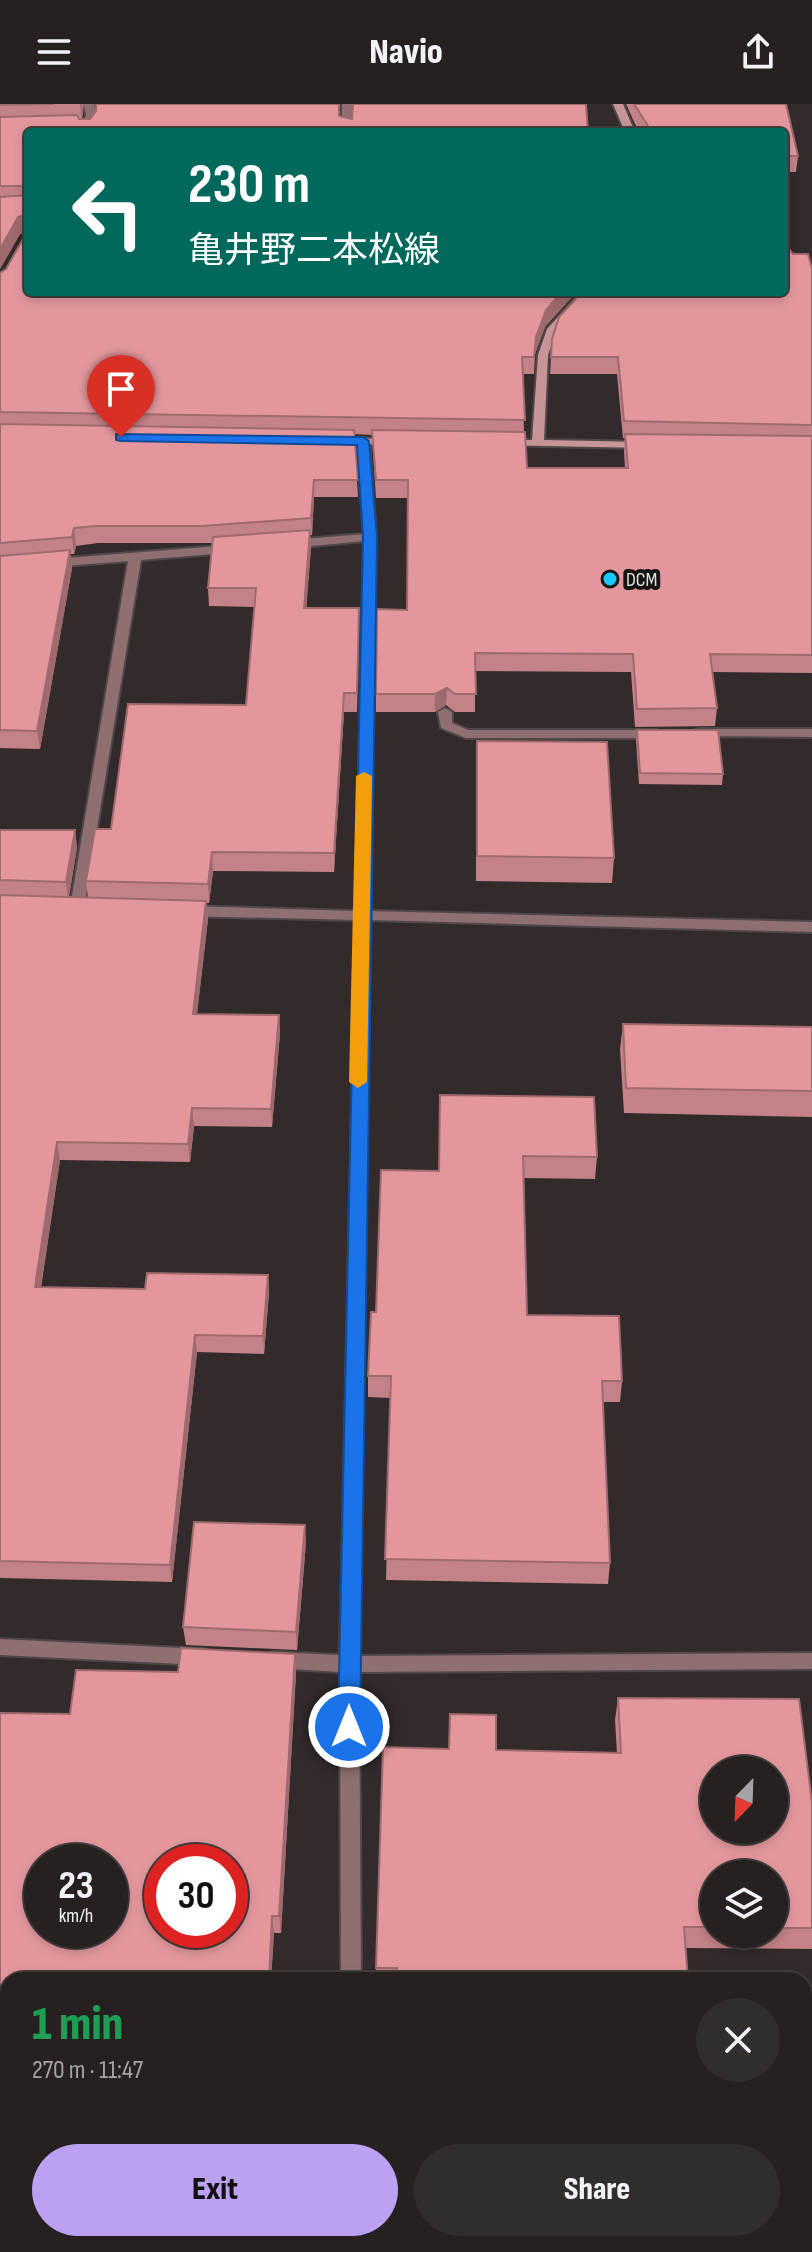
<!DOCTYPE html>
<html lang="en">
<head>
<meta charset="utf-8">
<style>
	body { margin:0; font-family:"Sofia Sans Condensed","Noto Sans JP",sans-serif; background:#322d2d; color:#f1f3f6; height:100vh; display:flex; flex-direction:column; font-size:30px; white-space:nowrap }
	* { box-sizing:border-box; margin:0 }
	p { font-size:26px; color:#a4a3a5 }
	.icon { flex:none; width:44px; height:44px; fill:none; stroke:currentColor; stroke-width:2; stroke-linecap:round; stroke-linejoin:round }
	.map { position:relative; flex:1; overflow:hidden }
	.sheet { position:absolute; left:0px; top:1868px; width:812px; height:280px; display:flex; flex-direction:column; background:#262020; border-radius:24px 24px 0 0; box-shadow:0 4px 12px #0003,0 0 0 2px #423e3e }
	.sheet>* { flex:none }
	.guide { position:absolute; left:24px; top:24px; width:764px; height:168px; border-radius:8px; box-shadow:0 4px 12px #0003,0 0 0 2px #423e3e; background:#00695c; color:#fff; overflow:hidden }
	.needle { width:52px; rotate:203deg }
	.controls { position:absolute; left:700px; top:1652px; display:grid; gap:16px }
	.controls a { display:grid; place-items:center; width:88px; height:88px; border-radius:50%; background:#262020; box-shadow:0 4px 12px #0003,0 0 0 2px #423e3e; font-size:40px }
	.speed { position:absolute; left:24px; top:1740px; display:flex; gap:16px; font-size:40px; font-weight:700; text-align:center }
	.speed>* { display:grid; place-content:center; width:104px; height:104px; border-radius:50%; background:#262020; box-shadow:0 4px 12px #0003,0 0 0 2px #423e3e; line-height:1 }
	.speed small { font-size:20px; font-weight:400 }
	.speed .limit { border:12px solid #d22; background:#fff; color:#111 }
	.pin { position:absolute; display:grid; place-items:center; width:68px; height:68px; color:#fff; margin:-82px -34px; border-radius:50% 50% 50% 0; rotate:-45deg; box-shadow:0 0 8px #0007 }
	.pin .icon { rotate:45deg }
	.me { position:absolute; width:88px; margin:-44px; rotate:0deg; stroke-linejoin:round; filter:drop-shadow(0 0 6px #0008) }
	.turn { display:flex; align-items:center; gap:28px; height:168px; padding:0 32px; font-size:36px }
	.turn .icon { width:104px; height:104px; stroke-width:2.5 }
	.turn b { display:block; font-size:56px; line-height:68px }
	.round { display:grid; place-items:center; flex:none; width:84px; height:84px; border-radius:42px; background:#322d2d }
	.headline { display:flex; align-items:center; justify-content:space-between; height:136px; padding:0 32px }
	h1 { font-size:48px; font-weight:800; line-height:60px; color:#1e9e55 }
	.primary-button { display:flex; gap:16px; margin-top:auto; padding:16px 32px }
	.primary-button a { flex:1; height:92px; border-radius:48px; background:#bca0f2; color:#111; font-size:32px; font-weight:800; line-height:92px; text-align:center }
	.primary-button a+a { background:#322d2d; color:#f1f3f6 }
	header { display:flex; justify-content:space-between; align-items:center; height:104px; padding:0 32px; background:#262020; font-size:36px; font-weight:800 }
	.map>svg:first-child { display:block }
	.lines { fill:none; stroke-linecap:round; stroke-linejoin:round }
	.lane-casing { stroke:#4f4748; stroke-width:4 }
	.street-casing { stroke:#4f4748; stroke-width:4 }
	.secondary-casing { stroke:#4f4748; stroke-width:4 }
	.lane { fill:#8f6f71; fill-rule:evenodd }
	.street { fill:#8f6f71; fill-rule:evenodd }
	.secondary { fill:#c79497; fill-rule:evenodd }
	.wall { fill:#c38287; fill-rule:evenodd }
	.shaded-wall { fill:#9f6a6e }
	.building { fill:#e3979d; stroke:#9f6a6e; stroke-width:2; fill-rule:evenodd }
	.route { fill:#1a73e8; stroke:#114b97; stroke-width:2 }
	.slow { fill:#f59e0b }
	.poi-dot { fill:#17cafb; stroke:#171414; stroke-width:3 }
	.labels { text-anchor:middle; stroke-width:8; stroke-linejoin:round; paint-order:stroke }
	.far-poi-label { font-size:20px; fill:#e6e1e1; stroke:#171414; text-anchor:start }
</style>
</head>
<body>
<header><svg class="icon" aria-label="menu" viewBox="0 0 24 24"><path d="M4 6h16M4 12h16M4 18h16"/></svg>Navio<svg class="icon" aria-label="share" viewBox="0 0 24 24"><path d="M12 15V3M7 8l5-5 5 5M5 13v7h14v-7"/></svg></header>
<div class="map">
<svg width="812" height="2148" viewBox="0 0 812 2148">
	<rect width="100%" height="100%" fill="#322a2b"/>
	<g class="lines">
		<g class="lane-casing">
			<g id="lane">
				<polygon points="445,604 452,608 452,619 468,626 657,626 664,630 657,634 466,634 441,624 438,608"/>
				<polygon points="700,625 812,625 812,633 695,632 695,626"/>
			</g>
		</g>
		<g class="street-casing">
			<g id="street">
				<polygon points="84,0 94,0 96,11 91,28 81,28 86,11"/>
				<rect x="342" y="0" width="10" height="28"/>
				<polygon points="363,334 369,337 376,433 370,807 812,818 812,828 370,816 359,1552 812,1549 812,1565 359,1568 361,1876 341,1876 340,1568 273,1564 266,1562 264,1556 266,1550 273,1548 340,1551 356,816 186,812 179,807 186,802 356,807 364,437 292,444 286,440 292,436 364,430 357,337"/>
				<polygon points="233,441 239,445 237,448 141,456 84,804 82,807 72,807 70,804 128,457 52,463 46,459 52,455"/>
				<polygon points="0,1535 202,1545 209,1547 211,1553 209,1559 202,1561 0,1551"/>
				<rect x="342" y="2140" width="22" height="8"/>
			</g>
		</g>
		<g class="secondary-casing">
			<g id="secondary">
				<polygon points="613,0 623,0 635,28 625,28"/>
				<polygon points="581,188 592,188 556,228 548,251 544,336 646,338 652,341 646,344 502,341 500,339 506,336 532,336 538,251 547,225"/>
				<polygon points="334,334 394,335 400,338 394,341 330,339 330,335"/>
			</g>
		</g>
		<use href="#lane" class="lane"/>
		<use href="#street" class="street"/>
		<use href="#secondary" class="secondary"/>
	</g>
	<g class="wall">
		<polygon points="0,0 84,0 82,15 90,15 96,7 96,0 340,0 339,12 352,15 588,28 28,28 28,188 545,223 535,250 534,270 522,270 524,328 527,364 625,364 624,347 625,334 623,334 617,270 550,270 552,235 793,150 812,165 812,569 712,568 717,604 715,622 635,623 631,568 475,567 475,608 455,608 446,601 435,608 376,608 376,590 407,506 408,394 376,394 372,331 354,330 358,393 314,393 312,431 310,431 311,444 306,504 359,523 357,608 344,608 334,768 213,767 209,799 206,799 208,815 197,910 279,911 280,929 272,1023 194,1022 190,1058 60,1056 41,1184 145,1185 268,1171 269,1189 264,1250 197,1248 172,1478 0,1474 0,726 75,726 77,744 69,793 88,794 86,777 111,725 246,601 255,503 209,502 208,484 213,439 98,439 76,442 74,450 70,450 72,464 40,645 0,644 0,169 6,165 28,127 20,130 0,165"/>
		<polygon points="626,0 786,0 798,52 796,68 784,68 784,28 640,28 635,20"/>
		<polygon points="637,626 723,670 722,681 639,680 636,636"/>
		<polygon points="476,662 614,754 612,779 476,777"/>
		<polygon points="623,920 812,923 812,1013 624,1009 620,945"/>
		<polygon points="440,991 597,1053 595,1075 523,1074 527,1211 622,1277 620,1298 603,1298 610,1459 608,1480 386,1476 391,1294 368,1293 368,1272 376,1208 439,1067"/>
		<polygon points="305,1421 306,1439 297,1546 186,1541 183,1523"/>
		<path d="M181,1544L295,1550L296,1569L281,1829H274L271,1876H8V2140H274L273,2148H0V1609L70,1610L76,1566L178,1568ZM42,1758H110V1826H42ZM162,1758H230V1826H162Z"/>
		<path d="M618,1594L812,1699V1845L686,1844L688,1876H376V1864L496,1646L617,1649L615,1616ZM714,1770H774V1830H714Z"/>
	</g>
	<g class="shaded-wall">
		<polygon points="80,0 84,0 82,15"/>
		<polygon points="28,110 28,127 20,130 0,165 0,145 18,113"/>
		<polygon points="562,188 577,188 545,223 535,250 534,270 536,233 546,206"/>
		<polygon points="314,376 314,393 312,431 311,414"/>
		<polygon points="74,424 76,442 74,450 72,433"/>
		<polygon points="310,426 311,444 305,523 304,504"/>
		<polygon points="70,446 72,464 40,645 37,627"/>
		<polygon points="447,584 446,601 435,608 435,590"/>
		<polygon points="344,589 344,608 334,768 334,749"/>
		<polygon points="75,726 77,744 68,796 66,778"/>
		<polygon points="212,748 213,767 209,799 208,780"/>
		<polygon points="206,797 208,815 195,928 193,910"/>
		<polygon points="279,911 280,929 272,1023 271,1005"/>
		<polygon points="192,1004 194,1022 190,1058 188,1040"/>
		<polygon points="57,1038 60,1056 38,1201 35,1183"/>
		<polygon points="268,1171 269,1189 264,1250 263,1232"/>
		<polygon points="195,1231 197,1248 172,1478 170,1461"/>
		<polygon points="305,1421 306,1439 297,1546 296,1528"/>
		<polygon points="295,1550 296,1569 281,1829 279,1812"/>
		<polygon points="272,1812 274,1829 271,1876 269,1876"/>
	</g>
	<g class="building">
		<polygon points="0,0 54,0 0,1"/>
		<polygon points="96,0 339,0 339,12 352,15 353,0 586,0 588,28 28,28 28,87 26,82 0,82 0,13 77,11 79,15 90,15 96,7"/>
		<polygon points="634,0 786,0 798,52 784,52 784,28 652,28"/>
		<polygon points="28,91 28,110 18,113 0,145 0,93"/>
		<polygon points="28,126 28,188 562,188 546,206 536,233 534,253 522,253 525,316 0,308 0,169 6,165"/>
		<polygon points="784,138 793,150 808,150 812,165 812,321 624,317 618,253 551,253 552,235 559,213 582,188 784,188"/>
		<polygon points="0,320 354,326 358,376 314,376 311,414 202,422 96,422 74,424 72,433 0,439"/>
		<polygon points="372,326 525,328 527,364 628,364 625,330 812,332 812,551 710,550 717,604 637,605 633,550 475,549 476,590 455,590 447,584 435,590 376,590 377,505 407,506 408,376 376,376"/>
		<polygon points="310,426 304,504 359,504 357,589 344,589 334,749 212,748 208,780 86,777 95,725 111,725 128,600 246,601 256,484 208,484 213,433"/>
		<polygon points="70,446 37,627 0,626 0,452"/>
		<polygon points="637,626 718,626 723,670 640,669"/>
		<polygon points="477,637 607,638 614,754 477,752"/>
		<polygon points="0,726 75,726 66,778 0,776"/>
		<polygon points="0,791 206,797 193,910 279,911 271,1005 192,1004 188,1040 57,1038 35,1183 145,1185 147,1169 268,1171 263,1232 195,1231 170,1461 0,1457"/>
		<polygon points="623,920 812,923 812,987 626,984"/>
		<polygon points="440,991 594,993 597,1053 523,1052 527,1211 619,1212 622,1277 602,1277 610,1459 385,1455 391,1272 368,1272 371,1208 376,1208 381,1066 439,1067"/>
		<polygon points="194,1418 305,1421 296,1528 183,1523"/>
		<path d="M181,1544L295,1550L279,1812H272L269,1876H8V2140H271V2148H0V1609L70,1610L76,1566L178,1568ZM42,1758H110V1826H42ZM162,1758H230V1826H162Z"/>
		<path d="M618,1594L799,1595L812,1699V1824H774V1770H714V1823H684L688,1876H397V1864H376L383,1643L449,1645L450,1610L496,1611V1646L621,1649ZM714,1666H774V1726H714Z"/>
		<polygon points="804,2029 812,2029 812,2148 421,2148 421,2140 804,2140"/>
	</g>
	<polygon class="route" points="116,330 363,333 369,337 377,433 360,1623 357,1630 349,1633 342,1630 338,1623 363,433 357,341 121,337 116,336"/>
	<polygon class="slow" points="364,668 372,672 367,978 358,984 349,978 356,672"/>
	<circle class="poi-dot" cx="610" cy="475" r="8"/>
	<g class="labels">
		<g class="far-poi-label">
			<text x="626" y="482">DCM</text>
		</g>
	</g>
</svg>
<div class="controls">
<a><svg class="needle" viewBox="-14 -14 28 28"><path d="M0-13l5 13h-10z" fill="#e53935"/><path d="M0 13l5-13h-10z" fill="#a4a3a5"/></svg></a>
<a><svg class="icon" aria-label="layers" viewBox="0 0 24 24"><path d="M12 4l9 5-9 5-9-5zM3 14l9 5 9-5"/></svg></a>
</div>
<div class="speed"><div>23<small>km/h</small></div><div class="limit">30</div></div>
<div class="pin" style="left:121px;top:333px;background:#d93025"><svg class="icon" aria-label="arrive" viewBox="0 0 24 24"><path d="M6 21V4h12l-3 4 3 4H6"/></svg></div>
<svg class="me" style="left:349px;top:1623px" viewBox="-20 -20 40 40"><circle r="17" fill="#1a73e8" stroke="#fff" stroke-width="3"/><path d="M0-11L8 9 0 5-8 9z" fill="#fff"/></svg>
<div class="guide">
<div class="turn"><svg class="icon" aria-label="left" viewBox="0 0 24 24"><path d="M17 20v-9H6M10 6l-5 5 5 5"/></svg><div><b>230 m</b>亀井野二本松線</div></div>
</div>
<section class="sheet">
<div class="headline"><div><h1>1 min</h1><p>270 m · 11:47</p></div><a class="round"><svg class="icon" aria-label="close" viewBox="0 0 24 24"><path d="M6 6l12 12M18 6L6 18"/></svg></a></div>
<div class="primary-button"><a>Exit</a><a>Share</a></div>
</section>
</div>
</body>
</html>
